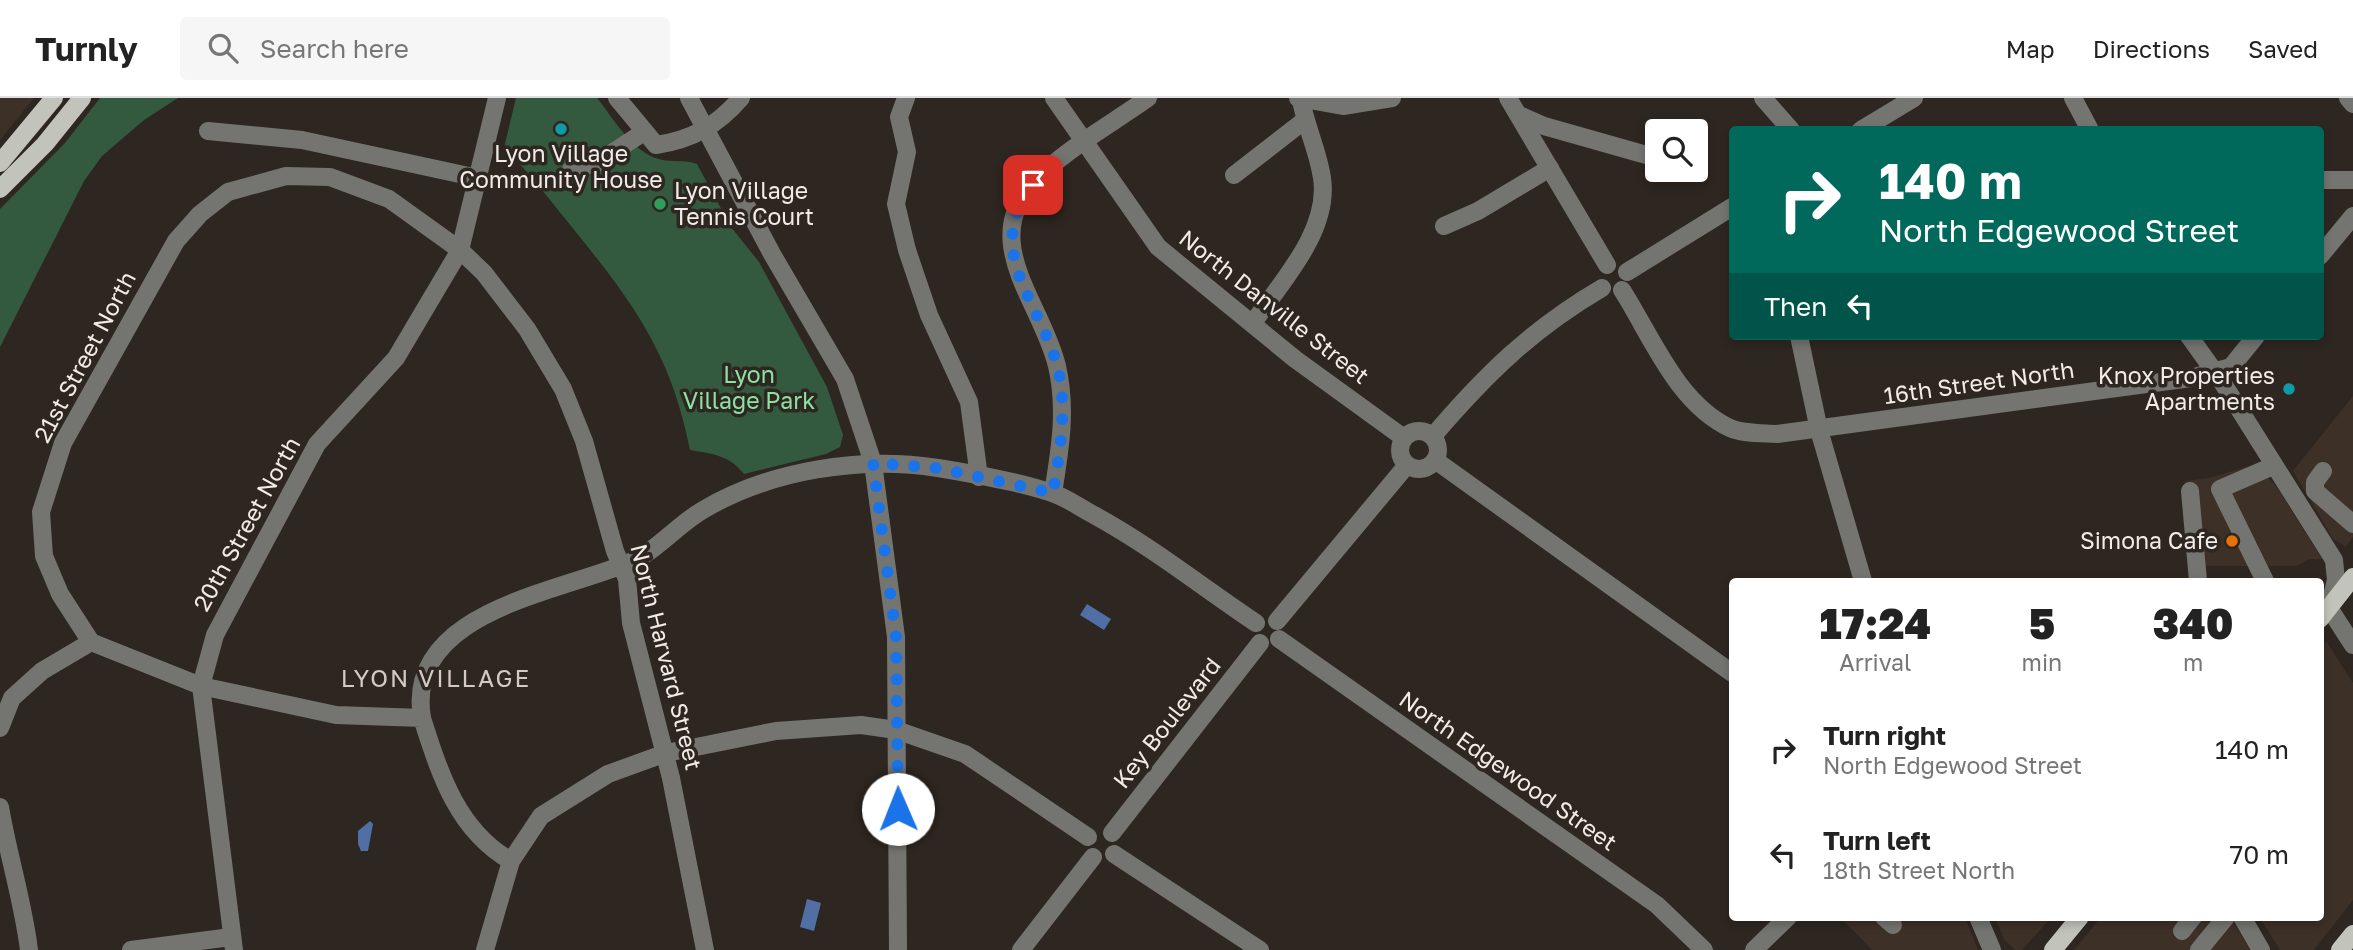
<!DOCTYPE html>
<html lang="en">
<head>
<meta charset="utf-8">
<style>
	body { margin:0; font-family:"Golos Text",sans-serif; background:#f6f6f6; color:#222; height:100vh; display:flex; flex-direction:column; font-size:26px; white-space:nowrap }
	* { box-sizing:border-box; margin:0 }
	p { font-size:23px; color:#767676 }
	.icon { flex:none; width:38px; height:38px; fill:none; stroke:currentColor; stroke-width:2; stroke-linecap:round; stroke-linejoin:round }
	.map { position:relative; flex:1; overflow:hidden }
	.drawer { position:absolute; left:1729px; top:480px; width:595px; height:343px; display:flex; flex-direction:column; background:#fff; border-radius:7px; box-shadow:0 4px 10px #0003 }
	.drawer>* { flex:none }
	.top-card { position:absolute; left:1729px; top:28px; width:595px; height:214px; border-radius:7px; box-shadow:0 4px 10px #0003; background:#00695c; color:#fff; overflow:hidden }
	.buttons { position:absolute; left:1645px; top:21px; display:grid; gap:14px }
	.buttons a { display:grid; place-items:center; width:63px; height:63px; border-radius:7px; background:#fff; box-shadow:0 4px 10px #0003; font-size:35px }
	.pin { position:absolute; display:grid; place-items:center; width:60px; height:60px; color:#fff; margin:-30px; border-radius:14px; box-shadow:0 4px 10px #0006 }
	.me { position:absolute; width:77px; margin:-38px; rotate:359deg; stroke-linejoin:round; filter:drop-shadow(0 0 5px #0008) }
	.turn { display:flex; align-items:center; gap:24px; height:147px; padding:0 35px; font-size:32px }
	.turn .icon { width:91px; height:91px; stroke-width:2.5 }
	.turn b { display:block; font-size:49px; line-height:60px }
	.then { display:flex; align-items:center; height:66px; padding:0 35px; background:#0003; gap:14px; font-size:26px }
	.eta { display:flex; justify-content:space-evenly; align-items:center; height:119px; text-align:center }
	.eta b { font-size:42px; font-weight:800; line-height:49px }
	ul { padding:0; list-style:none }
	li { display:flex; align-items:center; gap:21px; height:105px; padding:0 35px }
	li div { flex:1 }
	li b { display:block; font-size:26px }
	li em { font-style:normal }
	header { display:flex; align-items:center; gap:42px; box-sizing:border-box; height:98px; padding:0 35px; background:#fff; border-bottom:2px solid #e0e0e0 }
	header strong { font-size:33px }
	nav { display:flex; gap:38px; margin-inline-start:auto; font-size:24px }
	.search { width:490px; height:63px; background:#f6f6f6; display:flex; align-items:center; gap:18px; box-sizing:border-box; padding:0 24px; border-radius:7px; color:#767676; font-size:26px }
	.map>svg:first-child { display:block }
	.built { fill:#3d3027 }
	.green { fill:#335a3e }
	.water { fill:#506fa5 }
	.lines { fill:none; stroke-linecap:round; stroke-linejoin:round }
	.minor { stroke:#747571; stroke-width:18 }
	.major { stroke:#c2c4bb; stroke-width:18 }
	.route { stroke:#1a73e8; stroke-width:12; stroke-dasharray:0 21.6 }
	.culture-dot { fill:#0f9aa8; stroke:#2e2620; stroke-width:2.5 }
	.leisure-dot { fill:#2e9e5b; stroke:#2e2620; stroke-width:2.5 }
	.food-dot { fill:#e8710a; stroke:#2e2620; stroke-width:2.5 }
	.labels { text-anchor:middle; stroke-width:7; stroke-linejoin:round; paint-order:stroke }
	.poi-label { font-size:23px; fill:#f2ece9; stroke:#2e2620; text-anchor:end }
	.street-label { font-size:23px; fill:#f2ece9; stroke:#2e2620 }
	.park-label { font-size:23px; fill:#8be2a4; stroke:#2e2620 }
	.neighbourhood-label { font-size:24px; letter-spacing:2px; fill:#d5cac3; stroke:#2e2620 }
</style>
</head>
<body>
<header>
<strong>Turnly</strong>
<div class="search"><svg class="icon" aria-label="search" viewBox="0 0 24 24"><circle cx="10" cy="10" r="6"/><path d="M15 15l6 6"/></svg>Search here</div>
<nav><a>Map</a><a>Directions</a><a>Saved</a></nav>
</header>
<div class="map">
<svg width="2353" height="852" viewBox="0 0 2353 852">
	<rect width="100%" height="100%" fill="#2e2620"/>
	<g class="built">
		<polygon points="0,0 34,0 0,42"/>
		<polygon points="2353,298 2353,439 2346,449 2333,441 2293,373"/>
		<polygon points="2256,366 2276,388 2322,461 2310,461 2296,468 2193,468 2185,383 2209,380"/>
		<polygon points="2326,543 2353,585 2353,802 2314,852 2280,852 2259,819 2320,819 2320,550"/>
		<polygon points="1840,819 1965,819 1978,852 1872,852"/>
		<polygon points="1995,819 2052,819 2022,852 2015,852 2004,842"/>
		<polygon points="2101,819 2230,819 2250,852 2074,852"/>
	</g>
	<g class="green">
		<polygon points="100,0 178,0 144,22 102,58 84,83 0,249 0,111 65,45"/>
		<path d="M516,0H597C614,21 632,54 659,61C672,65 684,61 697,66L731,129L759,164L827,289L843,337L840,349L826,356L744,376C729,357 713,356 690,352C670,251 630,201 567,123C546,97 528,73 504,50Z"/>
	</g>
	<g class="water">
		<polygon points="1087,506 1111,521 1104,532 1080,517"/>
		<polygon points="370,723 373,726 368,753 361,753 358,746 358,733"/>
		<polygon points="807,801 821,805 814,833 800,829"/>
	</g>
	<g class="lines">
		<g class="minor">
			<path d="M617,0L656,47C691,42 717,28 741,0"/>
			<polyline points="689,0 772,156 845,281 873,365 896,539 898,852"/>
			<polyline points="906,0 899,19 907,54 896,106 907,152 929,217 969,304 979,379"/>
			<polyline points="1054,0 1158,149 1295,261 1404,340"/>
			<polyline points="1298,0 1343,8 1392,0"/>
			<polyline points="1508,0 1607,167"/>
			<polyline points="1763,0 1791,32"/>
			<polyline points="2073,0 2090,32"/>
			<polyline points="2348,0 2353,6"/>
			<polyline points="1519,17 1544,28 1657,60"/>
			<polyline points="1861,32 1914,0"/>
			<polyline points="208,33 302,42 478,80"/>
			<polyline points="571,72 598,64 644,34"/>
			<polyline points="1234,77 1305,22"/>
			<polyline points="2320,82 2353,82"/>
			<polyline points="1444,128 1478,113 1550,70"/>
			<polyline points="2320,158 2353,118"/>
			<polyline points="1627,174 1732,109"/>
			<path d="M1622,192C1652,239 1677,305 1730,330C1743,336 1763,335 1777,336L2191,280L2231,269L2256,238"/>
			<path d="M1253,225C1281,184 1330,133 1322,80C1318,53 1306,29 1301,2"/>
			<polyline points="1799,238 1819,332 1863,483"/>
			<polyline points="2189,238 2224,287 2334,462 2336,482 2329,510"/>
			<circle cx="1419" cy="352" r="19"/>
			<path d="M1433,338C1485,277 1532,231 1602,190"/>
			<polyline points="1435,362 1732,575"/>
			<polyline points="2323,373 2315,384 2315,393 2353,426"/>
			<polyline points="2190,393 2198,483"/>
			<path d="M1053,395C1060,352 1067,311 1057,268C1041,201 971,138 1044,74C1075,46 1114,24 1148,0"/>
			<polyline points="2265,483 2220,391 2273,368"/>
			<polyline points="2329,510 2353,547"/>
			<polyline points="1277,523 1407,367"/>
			<polyline points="1279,541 1657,807 1704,852"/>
			<polyline points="91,544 60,496 44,458 41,414 63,345 176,143 200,116 228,94 286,78 330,79 389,101 460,152 484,175 527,231 563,291 584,343 615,453 627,481 631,525 671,680 705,852"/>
			<path d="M91,544L201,588L336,617L422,620C440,676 457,732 511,763"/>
			<path d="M422,620C404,513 561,494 630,464C657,453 677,427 703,412C770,372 861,358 938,370C975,376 1016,383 1052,395C1066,399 1080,410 1094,417C1151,448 1202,489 1256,525"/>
			<polyline points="0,630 12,600 42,573 91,544"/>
			<path d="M0,709C8,757 23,803 29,852"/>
			<polyline points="1112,735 1260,545"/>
			<polyline points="1114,756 1260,852"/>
			<polyline points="1884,819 1893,827"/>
			<polyline points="1978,819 1992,852"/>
			<polyline points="2242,819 2261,852"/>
			<polyline points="2182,833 2193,819"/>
			<polyline points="131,852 231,839"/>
			<polyline points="234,852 201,588 215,537 317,346 396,260 460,152 497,0"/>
			<polyline points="485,852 511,763 541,718 608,676 666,655 776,633 861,627 896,632 965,656 1088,739"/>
			<polyline points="1021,852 1093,759"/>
			<polyline points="1754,852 1788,819"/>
			<polyline points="2199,852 2226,819"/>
		</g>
		<g class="major">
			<polyline points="0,65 54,0"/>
			<polyline points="0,91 45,46 82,0"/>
			<polyline points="2320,521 2353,479"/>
			<polyline points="2053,852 2080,819"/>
			<polyline points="2340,852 2353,836"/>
		</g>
	</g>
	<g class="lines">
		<path class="route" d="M898,711L896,539L873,365L937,370L1053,395C1060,352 1068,309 1057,267C1039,203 982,152 1033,87"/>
	</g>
	<g class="culture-dot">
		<circle cx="561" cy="31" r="7"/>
		<circle cx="2289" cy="291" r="7"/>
	</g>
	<circle class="leisure-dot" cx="660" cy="106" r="7"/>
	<circle class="food-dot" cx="2232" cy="443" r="7"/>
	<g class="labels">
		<g class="poi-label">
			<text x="561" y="64" text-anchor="middle">Lyon Village<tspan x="561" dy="26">Community House</tspan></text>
			<text x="674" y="101" text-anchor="start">Lyon Village<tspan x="674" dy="26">Tennis Court</tspan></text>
			<text x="2275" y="286">Knox Properties<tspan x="2275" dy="26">Apartments</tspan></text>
			<text x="2218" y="451">Simona Cafe</text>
		</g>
		<g class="street-label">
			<text transform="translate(1274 209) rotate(38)" y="8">North Danville Street</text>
			<text transform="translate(85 259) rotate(-62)" y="8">21st Street North</text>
			<text transform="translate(1979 285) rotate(-8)" y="8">16th Street North</text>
			<text transform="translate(247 426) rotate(-61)" y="8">20th Street North</text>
			<text transform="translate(666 559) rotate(76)" y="8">North Harvard Street</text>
			<text transform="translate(1167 625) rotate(-52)" y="8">Key Boulevard</text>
			<text transform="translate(1508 673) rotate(35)" y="8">North Edgewood Street</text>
		</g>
		<g class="park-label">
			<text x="749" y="285">Lyon<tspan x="749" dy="26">Village Park</tspan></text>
		</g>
		<g class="neighbourhood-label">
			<text x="436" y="589">LYON VILLAGE</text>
		</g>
	</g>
</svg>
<div class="buttons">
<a><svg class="icon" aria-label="search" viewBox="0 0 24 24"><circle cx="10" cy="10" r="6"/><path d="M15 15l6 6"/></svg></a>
</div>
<div class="pin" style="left:1033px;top:87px;background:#d93025"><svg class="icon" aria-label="arrive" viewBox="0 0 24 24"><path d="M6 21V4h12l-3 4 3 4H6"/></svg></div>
<svg class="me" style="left:898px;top:711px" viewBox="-20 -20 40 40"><circle r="19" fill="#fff"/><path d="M0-13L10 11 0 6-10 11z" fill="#1a73e8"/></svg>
<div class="top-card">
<div class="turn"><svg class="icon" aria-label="right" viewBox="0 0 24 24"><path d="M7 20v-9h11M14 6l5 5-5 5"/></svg><div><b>140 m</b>North Edgewood Street</div></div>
<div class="then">Then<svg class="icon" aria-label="left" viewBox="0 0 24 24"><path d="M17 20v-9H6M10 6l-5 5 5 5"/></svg></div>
</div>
<section class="drawer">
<div class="eta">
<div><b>17:24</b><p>Arrival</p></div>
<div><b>5</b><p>min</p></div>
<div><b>340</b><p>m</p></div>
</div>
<ul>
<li><svg class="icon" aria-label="right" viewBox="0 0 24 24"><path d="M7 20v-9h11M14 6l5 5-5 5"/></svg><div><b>Turn right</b><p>North Edgewood Street</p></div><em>140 m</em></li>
<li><svg class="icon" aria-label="left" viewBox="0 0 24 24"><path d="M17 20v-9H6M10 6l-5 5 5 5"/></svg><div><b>Turn left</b><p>18th Street North</p></div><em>70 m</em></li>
</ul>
</section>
</div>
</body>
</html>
